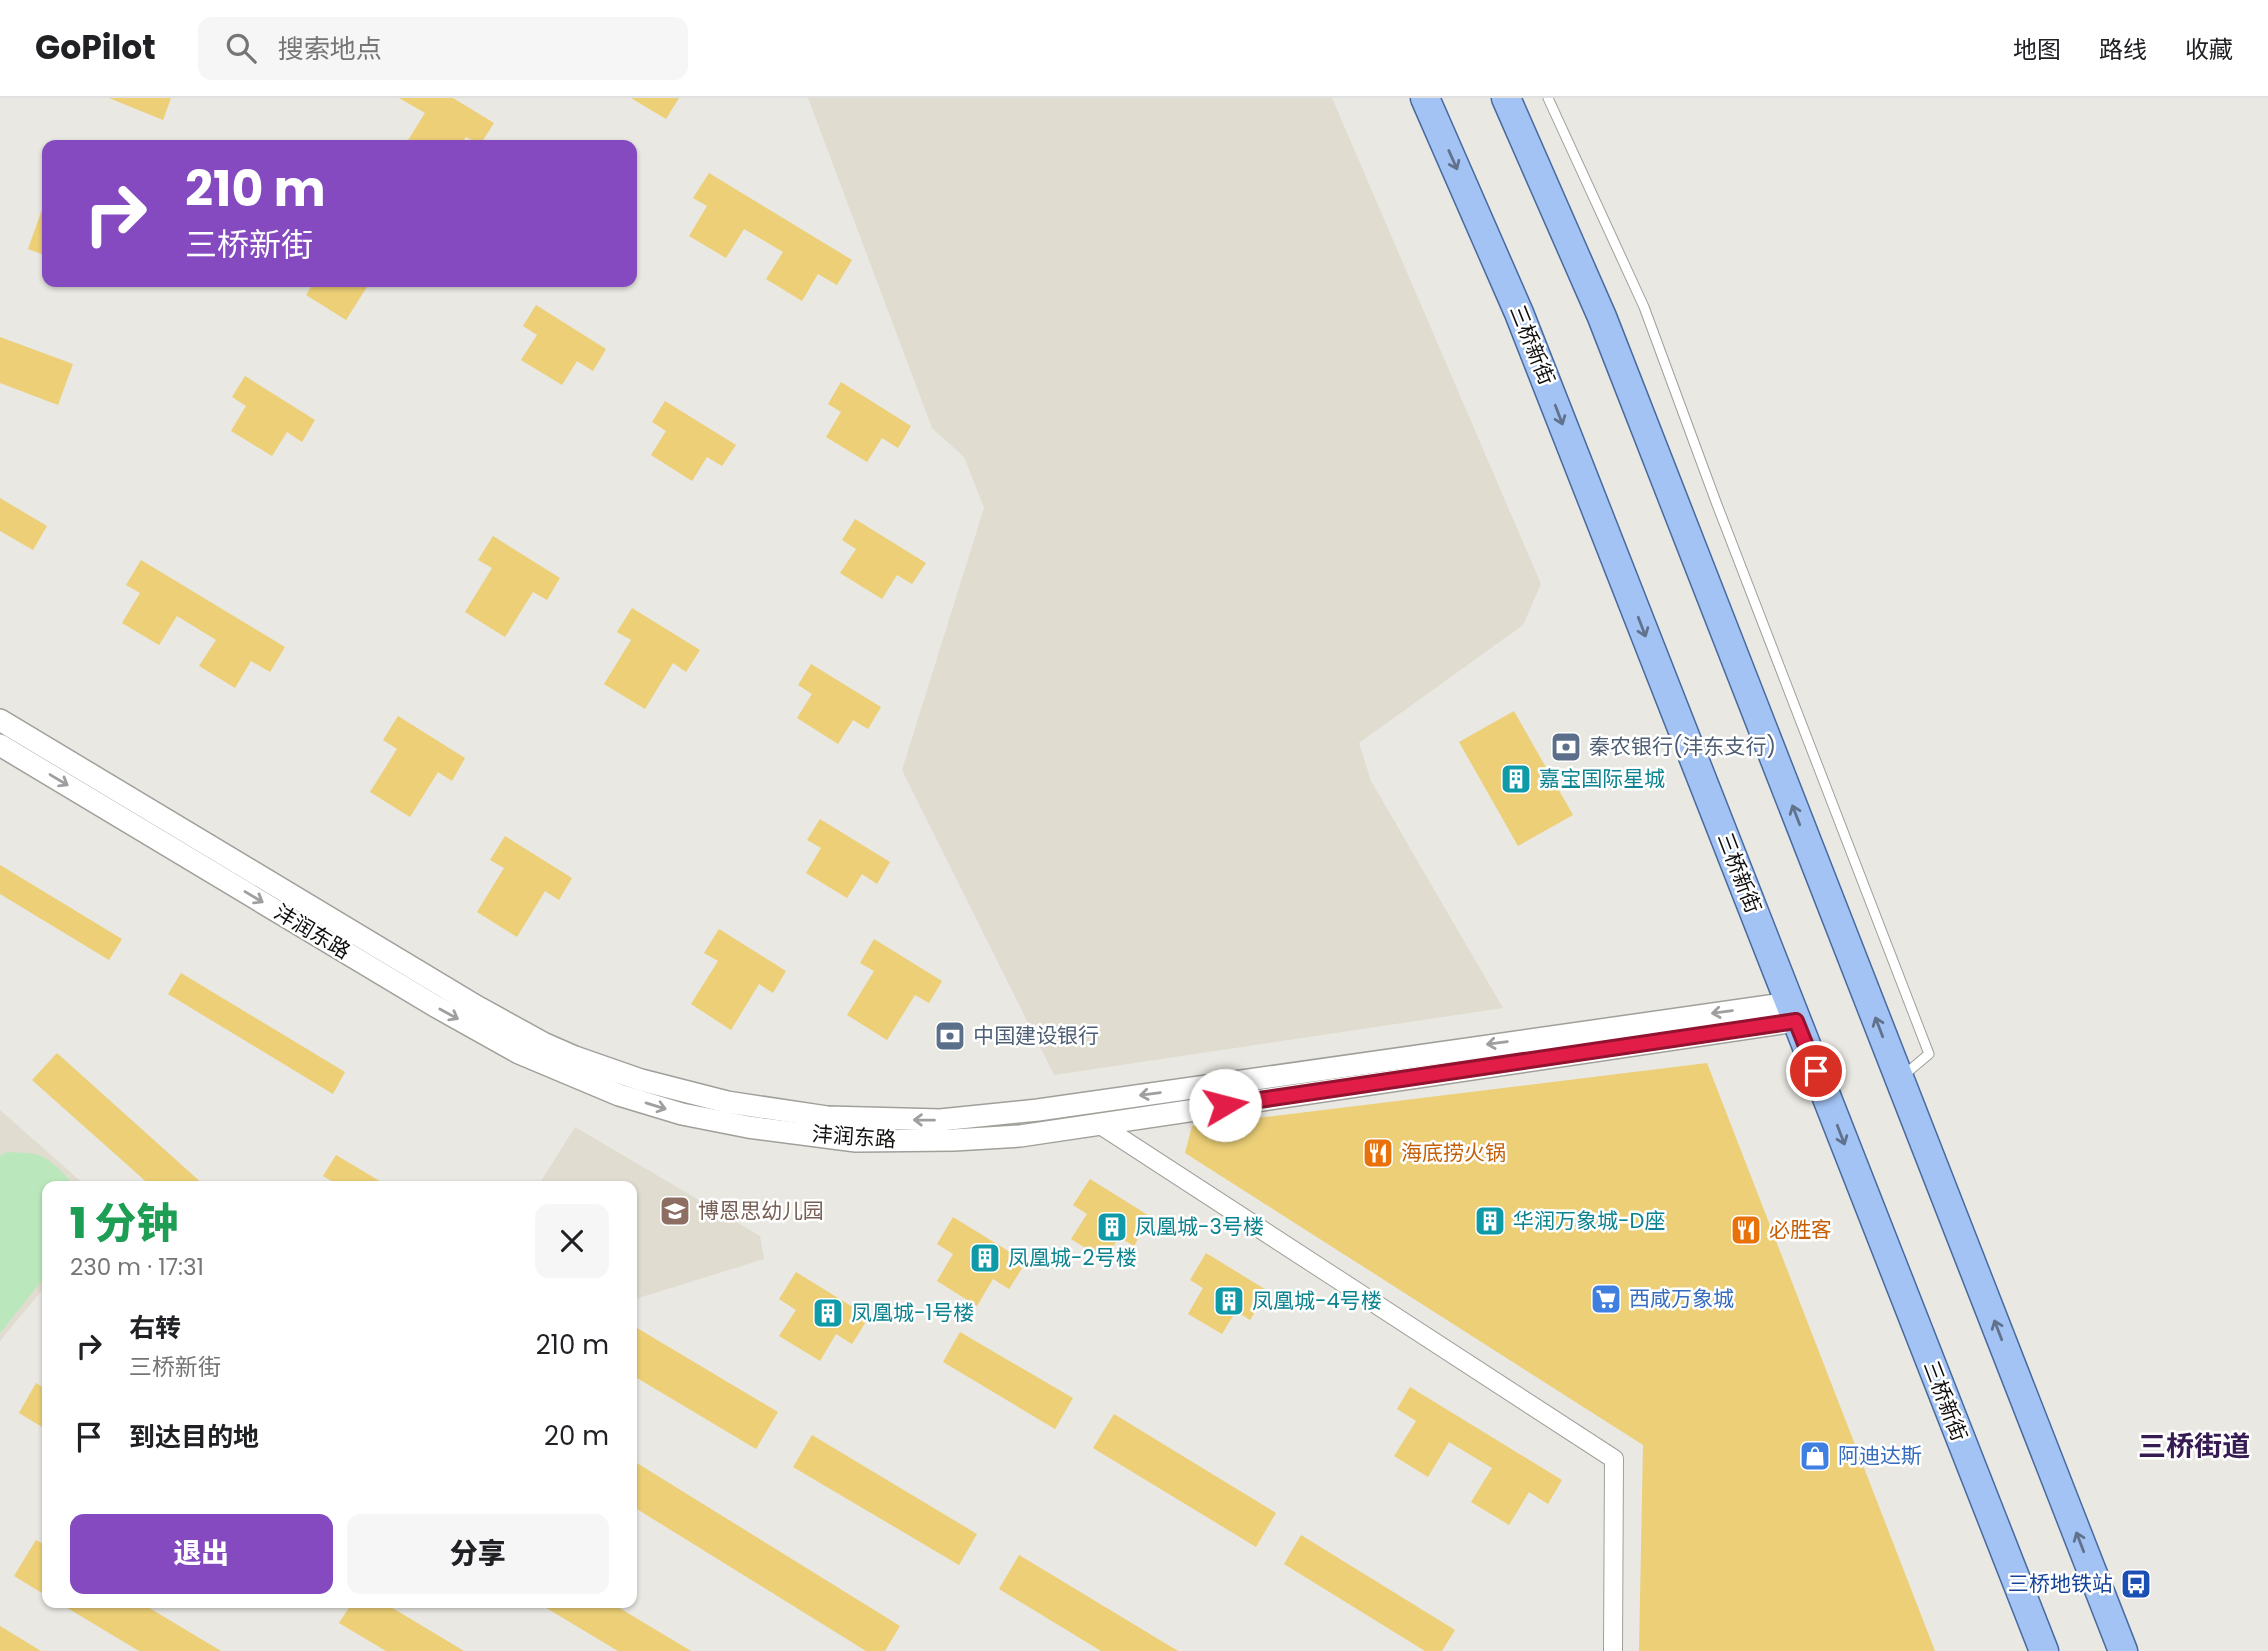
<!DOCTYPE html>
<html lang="zh">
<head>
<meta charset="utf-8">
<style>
	body { margin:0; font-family:Poppins,"Noto Sans SC",sans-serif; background:#f6f6f6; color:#202124; height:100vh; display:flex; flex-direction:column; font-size:26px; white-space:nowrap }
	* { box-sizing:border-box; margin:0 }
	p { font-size:23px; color:#757577 }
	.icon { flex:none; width:38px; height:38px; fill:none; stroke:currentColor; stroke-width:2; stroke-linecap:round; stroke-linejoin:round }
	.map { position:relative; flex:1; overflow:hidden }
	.side { position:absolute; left:42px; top:1083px; width:595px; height:427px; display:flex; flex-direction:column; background:#fff; border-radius:14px; box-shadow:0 2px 5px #0004 }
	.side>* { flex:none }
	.hud { position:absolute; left:42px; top:42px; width:595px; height:147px; border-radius:14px; box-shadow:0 2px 5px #0004; background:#854ac0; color:#fff; overflow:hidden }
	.pin { position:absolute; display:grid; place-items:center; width:60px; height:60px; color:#fff; margin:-30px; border:4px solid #fff; border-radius:50%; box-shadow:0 2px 7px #0007 }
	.me { position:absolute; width:77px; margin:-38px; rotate:82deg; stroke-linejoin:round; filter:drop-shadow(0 0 5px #0008) }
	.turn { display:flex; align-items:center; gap:24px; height:147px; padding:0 28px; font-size:32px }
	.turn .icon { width:91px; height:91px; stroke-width:2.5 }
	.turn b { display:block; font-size:49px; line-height:60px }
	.round { display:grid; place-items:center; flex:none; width:74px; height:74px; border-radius:14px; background:#f6f6f6 }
	.summary { display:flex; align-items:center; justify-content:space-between; height:119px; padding:0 28px }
	h1 { font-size:42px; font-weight:800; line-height:52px; color:#1e9e55 }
	.button { display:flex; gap:14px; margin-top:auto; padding:14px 28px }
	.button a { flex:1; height:80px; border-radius:14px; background:#854ac0; color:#fff; font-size:28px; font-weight:800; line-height:80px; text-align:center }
	.button a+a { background:#f6f6f6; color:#202124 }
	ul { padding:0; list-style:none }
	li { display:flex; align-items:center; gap:21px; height:91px; padding:0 28px }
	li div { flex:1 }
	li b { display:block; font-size:26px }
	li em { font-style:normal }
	header { display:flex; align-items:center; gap:42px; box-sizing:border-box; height:98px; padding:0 35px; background:#fff; border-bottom:2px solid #e0e0e0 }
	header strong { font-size:33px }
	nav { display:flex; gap:38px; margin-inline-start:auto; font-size:24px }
	.search { width:490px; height:63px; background:#f6f6f6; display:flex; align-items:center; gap:18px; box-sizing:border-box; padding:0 24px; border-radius:14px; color:#757577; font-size:26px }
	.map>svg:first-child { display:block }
	.built { fill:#e0dccf }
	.green { fill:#bae8bc }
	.building { fill:#eccf77 }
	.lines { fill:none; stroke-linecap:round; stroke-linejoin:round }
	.service-casing { stroke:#a19f9a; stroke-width:11 }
	.minor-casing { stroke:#a19f9a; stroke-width:20 }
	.tertiary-casing { stroke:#a19f9a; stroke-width:24 }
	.primary-casing { stroke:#486a9f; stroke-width:31 }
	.service { stroke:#fff; stroke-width:9 }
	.minor { stroke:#fff; stroke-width:18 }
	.tertiary { stroke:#fff; stroke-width:21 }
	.primary { stroke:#a3c3f4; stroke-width:28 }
	.oneway { stroke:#61728d }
	.oneway2 { stroke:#a09f9f }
	.route-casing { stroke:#92132f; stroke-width:18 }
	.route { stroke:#e11d48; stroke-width:12 }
	.labels { text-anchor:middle; stroke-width:5; stroke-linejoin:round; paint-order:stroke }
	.street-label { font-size:21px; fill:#11100f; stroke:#fff }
	.service-label { font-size:21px; fill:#4e5e75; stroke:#fff; text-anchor:start }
	.culture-label { font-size:21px; fill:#0d838f; stroke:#fff; text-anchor:start }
	.food-label { font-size:21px; fill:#c56008; stroke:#fff; text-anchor:start }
	.education-label { font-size:21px; fill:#785e54; stroke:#fff; text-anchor:start }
	.shop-label { font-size:21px; fill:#366cbe; stroke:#fff; text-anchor:start }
	.transit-label { font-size:21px; fill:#164399; stroke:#fff; text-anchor:end }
	.district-label { font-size:28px; font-weight:bold; fill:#361a52; stroke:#fff }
</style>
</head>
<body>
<header>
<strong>GoPilot</strong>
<div class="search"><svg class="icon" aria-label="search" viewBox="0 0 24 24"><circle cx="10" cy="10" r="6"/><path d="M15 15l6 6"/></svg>搜索地点</div>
<nav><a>地图</a><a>路线</a><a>收藏</a></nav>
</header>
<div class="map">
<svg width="2268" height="1553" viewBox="0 0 2268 1553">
	<rect width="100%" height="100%" fill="#e9e8e2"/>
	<g class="built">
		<polygon points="808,0 1332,0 1541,486 1523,527 1359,645 1371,683 1503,910 1054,977 902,672 984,410 964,359 932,330"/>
		<polygon points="0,1012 86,1088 47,1088 47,1186 0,1243"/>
		<polygon points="575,1029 760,1138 764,1161 632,1202 632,1088 538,1088"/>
	</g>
	<path class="green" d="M7,1054C16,1055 26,1054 35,1056C48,1059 67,1076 72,1088H47V1176L0,1235V1058Z"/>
	<g class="building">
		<polygon points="109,0 171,0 163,22"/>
		<polygon points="399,0 453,0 494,25 480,47 466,39 461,47 405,47 425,15"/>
		<polygon points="631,0 679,0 666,21"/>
		<polygon points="709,75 852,162 837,187 818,176 802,203 766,181 783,154 744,131 726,160 689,138 707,108 693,100"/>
		<polygon points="45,103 47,103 47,158 28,151"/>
		<polygon points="314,184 370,184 346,222 306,197"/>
		<polygon points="536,207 606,251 593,273 577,263 562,287 521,262 537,237 523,228"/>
		<polygon points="0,239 73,266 58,307 0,285"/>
		<polygon points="245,278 315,322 302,344 287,334 272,358 231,333 246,308 232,299"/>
		<polygon points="841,284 911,328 898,350 882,340 867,364 826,339 841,314 828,306"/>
		<polygon points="665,303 736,347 722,368 707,359 692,383 651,357 666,333 652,324"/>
		<polygon points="0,400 47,428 33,452 0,433"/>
		<polygon points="855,421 926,465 912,486 897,477 882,501 840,475 856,451 842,442"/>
		<polygon points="493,438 560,480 547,502 533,494 505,539 465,514 492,470 478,462"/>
		<polygon points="141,462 285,549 270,574 251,563 235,590 199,568 216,542 177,518 159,547 122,525 140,495 126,487"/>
		<polygon points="632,510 700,552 686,574 673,565 645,611 604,586 631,542 617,534"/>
		<polygon points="811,566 881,609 868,631 853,622 838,646 797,620 812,596 798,587"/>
		<polygon points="1514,613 1573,717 1518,748 1459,644"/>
		<polygon points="398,618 465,660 452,683 438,674 410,719 370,694 397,651 383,642"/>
		<polygon points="820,721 890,764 877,786 862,776 847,800 806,775 821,750 807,742"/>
		<polygon points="505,738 572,780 559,802 545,793 517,839 477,814 504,770 490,762"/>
		<polygon points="0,767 122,841 109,862 0,796"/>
		<polygon points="719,831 786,873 773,895 759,886 731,932 691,906 718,863 704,855"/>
		<polygon points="874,841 942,883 929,905 915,897 887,942 847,917 874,873 860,865"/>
		<polygon points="181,875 345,974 333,996 168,896"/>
		<polygon points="57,955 205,1088 151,1088 32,982"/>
		<polygon points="1707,965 1935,1553 1639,1553 1643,1347 1185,1055 1192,1028"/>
		<polygon points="336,1057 388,1088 340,1088 323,1078"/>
		<polygon points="1090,1081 1151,1119 1134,1148 1119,1139 1105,1162 1071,1141 1087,1116 1073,1107"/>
		<polygon points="953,1119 1026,1164 1009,1191 993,1181 977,1208 937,1183 953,1156 937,1146"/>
		<polygon points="1206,1155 1268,1193 1250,1222 1236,1213 1222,1236 1188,1216 1203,1190 1190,1182"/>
		<polygon points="796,1174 869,1219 852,1246 836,1236 820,1263 779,1238 796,1212 779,1201"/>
		<polygon points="632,1227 778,1314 756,1351 632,1277"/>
		<polygon points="960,1234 1073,1300 1055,1331 943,1264"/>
		<polygon points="36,1285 47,1292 47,1332 19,1315"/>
		<polygon points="1410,1289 1562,1382 1548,1406 1529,1394 1509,1427 1471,1404 1492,1370 1449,1344 1428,1379 1394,1358 1416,1323 1397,1311"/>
		<polygon points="1114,1316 1276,1415 1256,1449 1093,1350"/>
		<polygon points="812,1337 977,1436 959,1467 793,1369"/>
		<polygon points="632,1362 900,1528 885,1553 866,1553 632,1408"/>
		<polygon points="1301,1437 1455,1532 1442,1553 1425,1553 1284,1466"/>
		<polygon points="36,1442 47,1448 47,1498 14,1478"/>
		<polygon points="1019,1457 1178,1553 1101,1553 999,1491"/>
		<polygon points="59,1505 141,1505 221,1553 139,1553"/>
		<polygon points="352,1505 384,1505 464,1553 386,1553 339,1525"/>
		<polygon points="538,1505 611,1505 691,1553 618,1553"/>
		<polygon points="0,1528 41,1553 0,1553"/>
	</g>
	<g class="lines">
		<g class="service-casing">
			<polyline id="service" points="1548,0 1644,209 1716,404 1929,956 1904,977"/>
		</g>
		<g class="minor-casing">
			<polyline id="minor" points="1099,1026 1614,1361 1613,1553"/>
		</g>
		<g class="tertiary-casing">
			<g id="tertiary">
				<polyline points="0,622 476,908 543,945 575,959 641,982 727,1004 827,1019 940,1022 1038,1012 1790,905"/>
				<polyline points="0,647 435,908 519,955 619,997 682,1016 748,1029 856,1043 954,1042 1020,1038 1796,923"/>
			</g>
		</g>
		<g class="primary-casing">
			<g id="primary">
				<polyline points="1425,0 1519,215 2044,1553"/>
				<polyline points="1506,0 1602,219 2123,1553"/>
			</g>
		</g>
		<use href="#service" class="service"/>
		<use href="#minor" class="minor"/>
		<use href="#tertiary" class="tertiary"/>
		<use href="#primary" class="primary"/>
	</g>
	<defs><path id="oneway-shaft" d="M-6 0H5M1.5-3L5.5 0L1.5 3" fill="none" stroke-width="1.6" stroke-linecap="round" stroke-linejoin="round" transform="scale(1.75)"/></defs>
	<g class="oneway">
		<use href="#oneway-shaft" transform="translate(1453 62) rotate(66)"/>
		<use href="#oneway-shaft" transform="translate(1559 317) rotate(69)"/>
		<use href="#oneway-shaft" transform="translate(1642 529) rotate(69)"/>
		<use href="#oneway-shaft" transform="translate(1796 717) rotate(-111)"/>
		<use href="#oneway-shaft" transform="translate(1879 929) rotate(-111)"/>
		<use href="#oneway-shaft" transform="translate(1841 1037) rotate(69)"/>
		<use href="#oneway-shaft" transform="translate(1998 1232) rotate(-111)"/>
		<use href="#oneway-shaft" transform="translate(2080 1444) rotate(-111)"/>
	</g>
	<g class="oneway2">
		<use href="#oneway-shaft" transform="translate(59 682) rotate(31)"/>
		<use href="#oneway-shaft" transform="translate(254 799) rotate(31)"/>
		<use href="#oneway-shaft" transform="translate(1722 914) rotate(172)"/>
		<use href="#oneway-shaft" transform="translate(449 916) rotate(29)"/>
		<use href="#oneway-shaft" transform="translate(1497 945) rotate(172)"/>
		<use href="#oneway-shaft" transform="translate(1150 996) rotate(172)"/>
		<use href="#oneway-shaft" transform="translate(656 1008) rotate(17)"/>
		<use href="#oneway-shaft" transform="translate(924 1022) rotate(-179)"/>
	</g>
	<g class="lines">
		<g class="route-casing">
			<polyline id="route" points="1225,1007 1796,923 1816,973"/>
		</g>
		<use href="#route" class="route"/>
	</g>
	<defs>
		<g id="bank-square" transform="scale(1.575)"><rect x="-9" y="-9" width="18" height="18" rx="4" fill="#5c6f8a" stroke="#fff"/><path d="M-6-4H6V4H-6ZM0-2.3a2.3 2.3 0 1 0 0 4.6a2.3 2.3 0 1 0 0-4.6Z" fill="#fff"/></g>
		<g id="building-square" transform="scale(1.575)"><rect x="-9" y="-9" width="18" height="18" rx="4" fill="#0f9aa8" stroke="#fff"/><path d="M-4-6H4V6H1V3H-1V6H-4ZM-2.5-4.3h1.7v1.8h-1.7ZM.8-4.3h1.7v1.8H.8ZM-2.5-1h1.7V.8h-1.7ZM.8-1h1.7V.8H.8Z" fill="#fff"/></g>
		<g id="restaurant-square" transform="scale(1.575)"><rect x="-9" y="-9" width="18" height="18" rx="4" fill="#e8710a" stroke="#fff"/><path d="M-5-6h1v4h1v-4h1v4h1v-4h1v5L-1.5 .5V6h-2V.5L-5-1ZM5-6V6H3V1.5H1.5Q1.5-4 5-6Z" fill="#fff"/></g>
		<g id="school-square" transform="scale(1.575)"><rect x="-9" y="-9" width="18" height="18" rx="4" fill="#8d6e63" stroke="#fff"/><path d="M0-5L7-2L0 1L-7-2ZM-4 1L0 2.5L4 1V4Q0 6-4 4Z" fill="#fff"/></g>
		<g id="supermarket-square" transform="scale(1.575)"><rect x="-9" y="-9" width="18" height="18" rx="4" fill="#3f7fe0" stroke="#fff"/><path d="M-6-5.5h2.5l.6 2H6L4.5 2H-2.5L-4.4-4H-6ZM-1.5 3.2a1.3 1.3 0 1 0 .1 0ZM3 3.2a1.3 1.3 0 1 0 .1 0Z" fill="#fff"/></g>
		<g id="shop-square" transform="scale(1.575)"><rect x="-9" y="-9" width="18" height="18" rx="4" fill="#3f7fe0" stroke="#fff"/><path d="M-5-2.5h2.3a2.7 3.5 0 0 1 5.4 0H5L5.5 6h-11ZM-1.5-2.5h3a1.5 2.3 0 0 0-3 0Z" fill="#fff"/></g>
		<g id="bus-square" transform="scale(1.575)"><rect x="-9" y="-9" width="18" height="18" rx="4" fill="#1a4fb4" stroke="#fff"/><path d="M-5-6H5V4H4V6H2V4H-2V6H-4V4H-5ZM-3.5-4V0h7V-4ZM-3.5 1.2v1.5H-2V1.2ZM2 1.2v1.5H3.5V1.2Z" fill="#fff"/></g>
	</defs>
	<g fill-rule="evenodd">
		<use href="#bank-square" x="1566" y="649"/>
		<use href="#building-square" x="1516" y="681"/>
		<use href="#bank-square" x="950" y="938"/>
		<use href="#restaurant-square" x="1378" y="1055"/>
		<use href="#school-square" x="675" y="1113"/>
		<use href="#building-square" x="1490" y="1123"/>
		<use href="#building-square" x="1112" y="1129"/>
		<use href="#restaurant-square" x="1746" y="1132"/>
		<use href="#building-square" x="985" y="1160"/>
		<use href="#supermarket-square" x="1606" y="1201"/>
		<use href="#building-square" x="1229" y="1203"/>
		<use href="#building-square" x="828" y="1215"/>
		<use href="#shop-square" x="1815" y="1358"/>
		<use href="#bus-square" x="2136" y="1486"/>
	</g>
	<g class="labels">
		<g class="street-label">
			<text transform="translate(1532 247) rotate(68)" y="7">三桥新街</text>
			<text transform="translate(1739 775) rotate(69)" y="7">三桥新街</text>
			<text transform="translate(312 834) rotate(31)" y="7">沣润东路</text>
			<text transform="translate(854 1039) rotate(4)" y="7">沣润东路</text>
			<text transform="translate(1945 1303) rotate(69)" y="7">三桥新街</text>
		</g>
		<g class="service-label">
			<text x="1589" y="656">秦农银行(沣东支行)</text>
			<text x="973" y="945">中国建设银行</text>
		</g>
		<g class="culture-label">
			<text x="1539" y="688">嘉宝国际星城</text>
			<text x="1513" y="1130">华润万象城-D座</text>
			<text x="1135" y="1136">凤凰城-3号楼</text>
			<text x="1008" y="1167">凤凰城-2号楼</text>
			<text x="1252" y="1210">凤凰城-4号楼</text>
			<text x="851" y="1222">凤凰城-1号楼</text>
		</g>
		<g class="food-label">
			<text x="1401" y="1062">海底捞火锅</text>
			<text x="1769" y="1139">必胜客</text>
		</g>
		<g class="education-label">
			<text x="698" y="1120">博恩思幼儿园</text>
		</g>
		<g class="shop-label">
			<text x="1629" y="1208">西咸万象城</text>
			<text x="1838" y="1365">阿迪达斯</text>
		</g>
		<g class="transit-label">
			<text x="2113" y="1493">三桥地铁站</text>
		</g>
		<g class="district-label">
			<text x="2194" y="1358">三桥街道</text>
		</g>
	</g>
</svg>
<div class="pin" style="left:1816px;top:973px;background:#d93025"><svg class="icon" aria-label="arrive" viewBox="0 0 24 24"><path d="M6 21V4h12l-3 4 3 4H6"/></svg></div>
<svg class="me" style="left:1225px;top:1007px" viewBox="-20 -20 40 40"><circle r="19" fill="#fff"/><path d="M0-13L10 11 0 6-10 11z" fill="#e11d48"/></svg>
<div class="hud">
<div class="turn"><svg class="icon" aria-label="right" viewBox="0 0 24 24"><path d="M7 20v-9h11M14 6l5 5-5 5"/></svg><div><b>210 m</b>三桥新街</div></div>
</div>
<section class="side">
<div class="summary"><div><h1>1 分钟</h1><p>230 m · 17:31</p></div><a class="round"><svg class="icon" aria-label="close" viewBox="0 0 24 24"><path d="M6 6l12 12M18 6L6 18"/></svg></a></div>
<ul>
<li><svg class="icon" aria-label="right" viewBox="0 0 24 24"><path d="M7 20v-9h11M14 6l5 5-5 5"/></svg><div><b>右转</b><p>三桥新街</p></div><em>210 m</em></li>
<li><svg class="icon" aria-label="arrive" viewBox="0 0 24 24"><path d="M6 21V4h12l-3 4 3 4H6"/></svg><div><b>到达目的地</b></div><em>20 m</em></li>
</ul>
<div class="button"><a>退出</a><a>分享</a></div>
</section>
</div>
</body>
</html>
